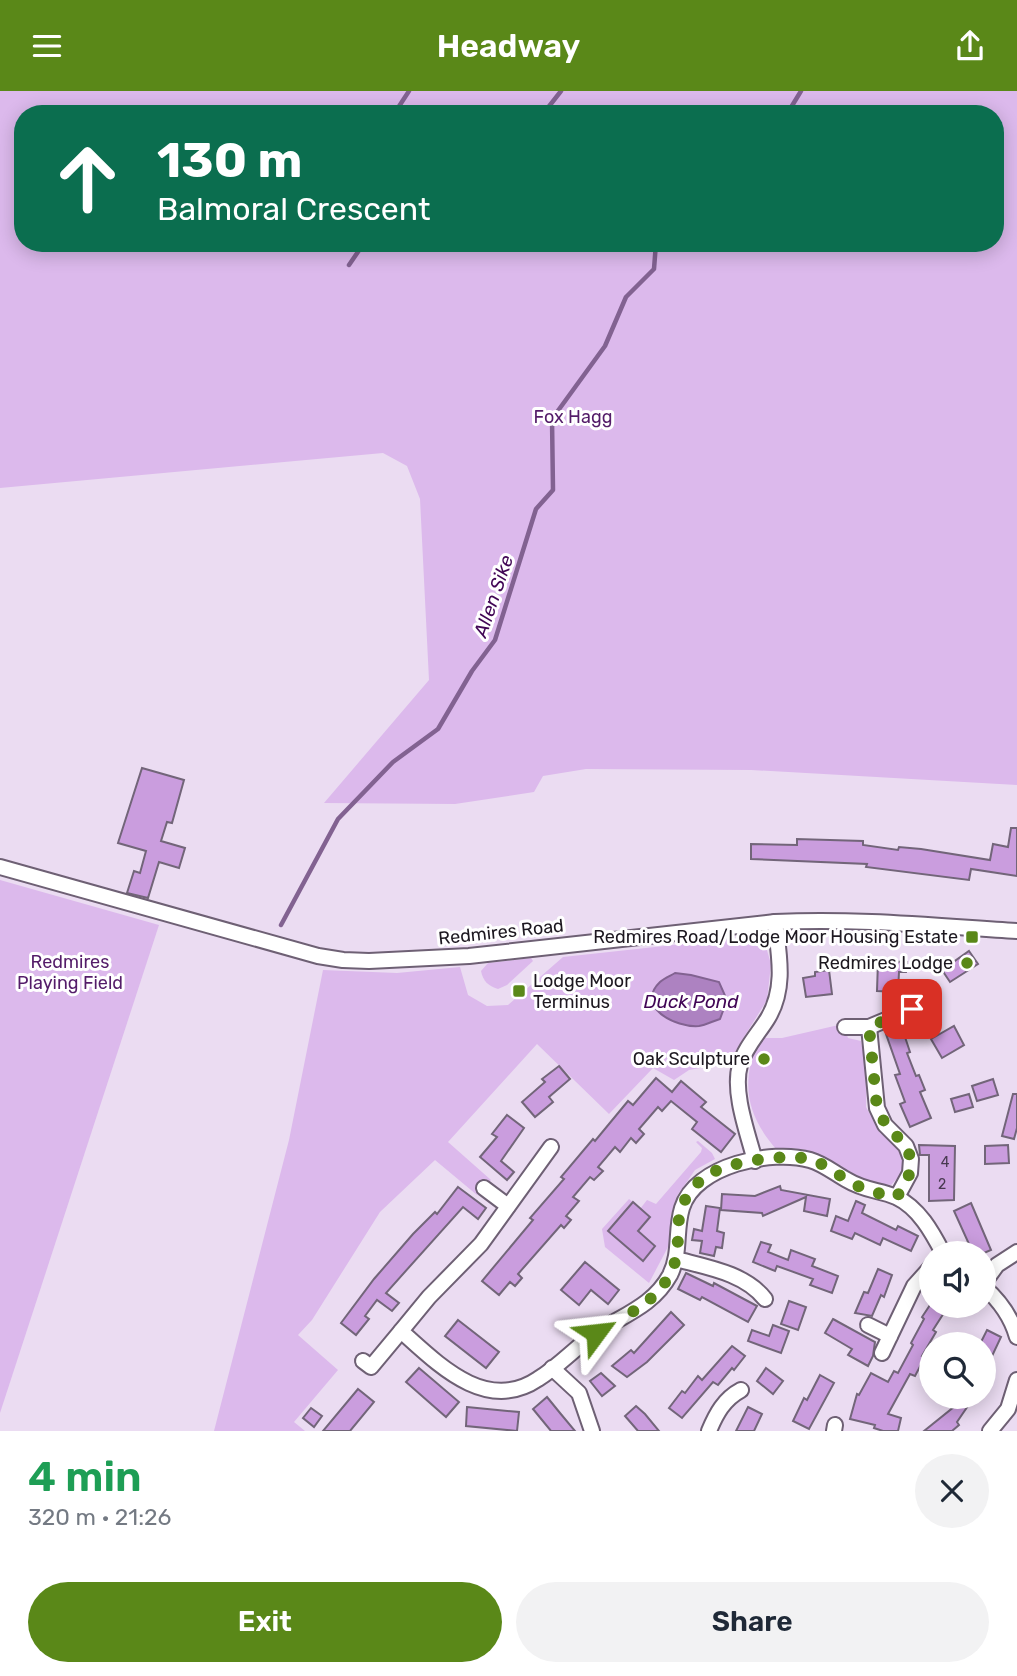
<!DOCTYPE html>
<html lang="en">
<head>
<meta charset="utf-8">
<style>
	body { margin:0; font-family:Rubik,sans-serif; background:#f2f2f3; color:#1f2937; height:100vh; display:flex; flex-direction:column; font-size:26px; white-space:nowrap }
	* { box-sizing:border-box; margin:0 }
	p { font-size:23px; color:#747a83 }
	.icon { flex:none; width:38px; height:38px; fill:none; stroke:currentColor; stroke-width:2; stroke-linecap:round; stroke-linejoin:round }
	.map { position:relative; height:1340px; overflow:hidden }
	.panel { display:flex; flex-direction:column; background:#fff; flex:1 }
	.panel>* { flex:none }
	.hud { position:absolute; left:14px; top:14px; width:990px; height:147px; border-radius:28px; box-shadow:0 4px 18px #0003; background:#0b6e4f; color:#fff; overflow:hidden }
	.tools { position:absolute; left:919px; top:1150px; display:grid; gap:14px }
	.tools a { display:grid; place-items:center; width:77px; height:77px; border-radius:50%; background:#fff; box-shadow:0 4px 18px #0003; font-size:35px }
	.pin { position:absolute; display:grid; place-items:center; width:60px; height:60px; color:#fff; margin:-30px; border-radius:14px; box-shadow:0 4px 10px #0006 }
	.me { position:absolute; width:77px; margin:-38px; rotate:60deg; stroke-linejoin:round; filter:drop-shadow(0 0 5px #0008) }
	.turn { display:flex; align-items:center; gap:24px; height:147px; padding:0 28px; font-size:32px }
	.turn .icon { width:91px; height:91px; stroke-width:2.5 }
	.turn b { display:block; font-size:49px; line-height:60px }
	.round { display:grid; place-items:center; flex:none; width:74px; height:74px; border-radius:37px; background:#f2f2f3 }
	.summary { display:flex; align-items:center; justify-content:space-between; height:119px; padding:0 28px }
	h1 { font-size:42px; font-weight:600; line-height:52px; color:#1e9e55 }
	.button { display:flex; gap:14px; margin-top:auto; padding:14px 28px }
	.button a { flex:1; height:80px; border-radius:42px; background:#5a8818; color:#fff; font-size:28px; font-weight:600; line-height:80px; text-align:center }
	.button a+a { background:#f2f2f3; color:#1f2937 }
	header { display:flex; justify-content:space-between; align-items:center; height:91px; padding:0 28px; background:#5a8818; color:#fff; font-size:32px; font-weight:600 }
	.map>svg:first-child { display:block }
	.green { fill:#dcb9ec; fill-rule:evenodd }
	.water { fill:#ad82c1; stroke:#826291; stroke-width:2 }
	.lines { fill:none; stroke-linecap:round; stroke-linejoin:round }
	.stream { stroke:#826291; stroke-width:4.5 }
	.building { fill:#ca9dde; stroke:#726579; stroke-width:2 }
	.minor-casing { stroke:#6e6074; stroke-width:18 }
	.minor { stroke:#fff; stroke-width:14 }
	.route { stroke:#5a8818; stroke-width:12; stroke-dasharray:0 21.6 }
	.poi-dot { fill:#5a8818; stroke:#fff; stroke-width:2.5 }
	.labels { text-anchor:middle; stroke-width:6; stroke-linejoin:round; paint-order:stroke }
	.number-label { font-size:14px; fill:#483950 }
	.park-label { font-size:18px; fill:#541c69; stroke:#fff }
	.street-label { font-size:18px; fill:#1d1820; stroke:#fff }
	.poi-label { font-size:18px; fill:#1d1820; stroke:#fff; text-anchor:end }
	.water-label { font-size:19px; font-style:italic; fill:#410555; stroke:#fff }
</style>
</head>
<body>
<header><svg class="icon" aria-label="menu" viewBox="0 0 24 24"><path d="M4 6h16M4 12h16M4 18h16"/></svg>Headway<svg class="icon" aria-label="share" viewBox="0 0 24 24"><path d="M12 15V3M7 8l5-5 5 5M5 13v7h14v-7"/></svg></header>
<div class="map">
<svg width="1017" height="1340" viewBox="0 0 1017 1340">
	<rect width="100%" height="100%" fill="#ebdcf2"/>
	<g class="green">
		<path d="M0,0H1017V694L751,679L586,678L543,685L534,701L455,713L324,712L429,589L420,408L407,375L383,362L0,397ZM23,23H996V152H23Z"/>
		<polygon points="0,789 159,834 0,1322"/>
		<polygon points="747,846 764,849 771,873 767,909 728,972 689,979 674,989 653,977 609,1023 537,953 448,1051 491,1089 477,1104 435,1069 380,1121 312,1229 298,1244 338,1279 294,1331 305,1340 214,1340 289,1049 323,879 397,882 460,876 468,904 487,915 508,914 563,866"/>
		<path d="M531,867L533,870L507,894L498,898C488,895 483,890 481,880L488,872Z"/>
		<path d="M843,933L848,947L861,950L867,983L866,1016L880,1042L897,1055L903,1066V1081L891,1094C858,1092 848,1076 820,1064C805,1057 791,1057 776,1058C745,1022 741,991 759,947H782Z"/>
		<polygon points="698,1050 712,1062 715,1068 695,1079 677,1105 672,1120 669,1154 649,1192 605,1156 602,1138 629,1108 633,1111 609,1140 643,1169 655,1155 638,1140 650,1126 640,1118 647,1109 656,1113 701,1061 702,1057 696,1051"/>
	</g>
	<path class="water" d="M675,882L691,884L719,891L727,909L720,928C713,930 706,934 699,935C676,937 634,916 660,891C664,887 670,885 675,882Z"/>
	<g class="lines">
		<g class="stream">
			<polyline points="394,23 409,0"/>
			<polyline points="543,23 561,0"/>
			<polyline points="787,23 801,0"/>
			<polyline points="349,174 364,152"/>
			<polyline points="281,834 338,728 393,671 438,638 472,580 495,549 536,418 553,399 552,328 605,255 626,206 654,178 656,152"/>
		</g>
	</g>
	<g class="building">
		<polygon points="142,677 184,689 172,732 167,731 161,750 185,757 179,777 159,771 148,807 127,802 134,780 140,782 146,760 118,752"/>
		<polygon points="1011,737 1017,737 1017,785 971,778 969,789 866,776 867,773 751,768 751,753 797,754 797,748 863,750 863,754 898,759 899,756 921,758 990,769 993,753 1008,756"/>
		<polygon points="969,860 978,873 950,891 942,879"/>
		<polygon points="878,870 907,871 906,881 899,881 898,901 877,900"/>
		<polygon points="829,879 832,903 806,906 803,887 815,885 815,881"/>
		<polygon points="954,935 964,954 942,967 931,948"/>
		<polygon points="902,937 910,961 907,962 916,985 919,984 925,999 920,1001 931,1027 910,1036 900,1013 905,1011 895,984 900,983 886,943"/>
		<polygon points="559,975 570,988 549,1006 553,1011 535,1026 522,1011 545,991 542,988"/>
		<polygon points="656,987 672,1001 681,990 706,1011 701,1016 735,1043 721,1061 692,1038 697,1031 671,1010 662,1020 658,1016 639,1038 644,1043 636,1052 631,1047 620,1061 615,1056 598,1076 603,1080 594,1089 590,1086 573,1106 579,1110 566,1125 571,1129 564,1137 561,1134 518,1183 522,1187 515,1195 510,1191 499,1204 482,1190 533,1129 530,1127 564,1088 561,1086 593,1048 595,1050 628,1010 633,1014"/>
		<polygon points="993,988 998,1004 977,1010 972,995"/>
		<polygon points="969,1003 973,1016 955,1021 951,1008"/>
		<polygon points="1013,1003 1017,1003 1017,1037 1014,1048 1002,1045"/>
		<polygon points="507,1024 524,1037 501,1070 514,1081 507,1089 480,1066 497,1046 492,1043"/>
		<polygon points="919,1054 955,1055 954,1109 929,1110 929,1064 920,1064"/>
		<polygon points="1008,1054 1009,1072 985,1073 985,1055"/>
		<polygon points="780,1095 781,1099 830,1108 827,1125 804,1120 806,1106 763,1125 762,1122 721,1119 722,1103 755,1105"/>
		<polygon points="458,1096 486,1117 478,1128 463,1116 386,1202 399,1212 392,1220 377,1209 365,1225 369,1228 356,1244 341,1232 374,1188 413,1143 435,1121 437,1123"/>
		<polygon points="856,1110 865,1114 862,1122 896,1139 898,1135 918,1145 911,1160 883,1147 880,1154 855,1142 852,1148 831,1140 836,1125 848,1130"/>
		<polygon points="633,1111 650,1126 638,1140 655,1155 643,1170 608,1140"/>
		<polygon points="971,1112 991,1159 984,1162 973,1162 954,1120"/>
		<polygon points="706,1115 720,1117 717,1140 724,1142 722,1157 716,1156 714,1165 700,1162 702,1150 692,1149 694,1138 702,1140"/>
		<polygon points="761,1151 771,1154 768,1161 788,1169 791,1159 815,1168 812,1175 838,1185 832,1202 810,1194 813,1188 777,1175 775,1180 753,1171"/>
		<polygon points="585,1171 619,1199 608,1213 591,1199 579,1214 561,1199"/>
		<polygon points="878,1178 892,1184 884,1206 881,1204 872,1225 855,1222 864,1201 868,1202"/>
		<polygon points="686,1182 713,1195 714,1192 757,1215 748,1231 702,1206 700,1209 678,1198"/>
		<polygon points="789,1210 806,1216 798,1239 781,1233"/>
		<polygon points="930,1214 949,1214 933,1239 936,1241 922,1265 925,1266 915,1285 910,1283 888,1323 901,1327 898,1340 883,1340 874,1337 875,1334 850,1328 857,1303 859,1304 871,1282 888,1291 894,1280 898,1282 913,1254 911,1252 924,1228 922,1226"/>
		<polygon points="671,1221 684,1234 647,1271 627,1286 612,1275 631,1259 634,1262"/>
		<polygon points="833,1228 875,1251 873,1265 868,1275 848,1264 852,1258 825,1242"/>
		<polygon points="458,1229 499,1261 486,1277 445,1245"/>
		<polygon points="773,1234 789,1240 781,1262 748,1250 752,1239 769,1245"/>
		<polygon points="987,1239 1001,1246 984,1282 984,1253 980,1253"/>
		<polygon points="732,1255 745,1265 734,1279 732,1277 718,1294 713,1291 682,1327 669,1317 682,1300 685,1302 698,1285 702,1289"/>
		<polygon points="419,1277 459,1311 446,1326 406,1291"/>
		<polygon points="766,1277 783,1290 773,1303 757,1290"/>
		<polygon points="601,1282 615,1295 602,1305 590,1290"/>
		<polygon points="820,1284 834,1292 809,1338 793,1330 804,1307 807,1309"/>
		<polygon points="358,1298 374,1311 350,1340 323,1340"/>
		<polygon points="547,1306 560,1322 575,1340 551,1340 533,1318"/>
		<polygon points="940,1306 974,1306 957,1331 959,1334 952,1340 924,1340 955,1315"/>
		<polygon points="636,1315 645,1323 659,1340 638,1340 625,1325"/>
		<polygon points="467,1316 519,1321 517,1340 466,1335"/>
		<polygon points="748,1316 762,1323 754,1340 736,1340"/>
		<polygon points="311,1317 322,1325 314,1336 303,1327"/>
	</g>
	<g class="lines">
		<g class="minor-casing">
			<g id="minor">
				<path d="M0,776L318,865L343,869L369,870L469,865L775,831C856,827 936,835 1017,840"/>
				<polyline points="845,936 869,936 912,918"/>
				<polyline points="869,936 877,1017 885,1034 906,1055 911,1068 910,1082 897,1106"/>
				<path d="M551,1056L481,1153L429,1206L401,1240C438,1273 486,1323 538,1288C559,1275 576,1256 596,1242C623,1224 653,1215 670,1184C681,1162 675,1140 682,1117C695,1074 772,1058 810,1069C824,1073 834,1082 847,1089C865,1100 880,1099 896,1106C919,1117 932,1141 943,1162"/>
				<path d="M755,1070C748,1043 732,1001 740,974C745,956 759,942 768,927C786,897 779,864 775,831"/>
				<polyline points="484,1097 508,1115"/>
				<path d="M676,1168C706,1176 745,1182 765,1208"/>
				<polyline points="984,1192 997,1174 1017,1161"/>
				<path d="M984,1196C1000,1210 1011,1225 1017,1246"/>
				<polyline points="868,1234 890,1245"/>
				<polyline points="882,1262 914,1195 931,1176"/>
				<polyline points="363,1270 371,1276 401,1240"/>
				<polyline points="552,1277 579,1302 592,1340"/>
				<path d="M709,1340C716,1323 724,1308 741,1299"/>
				<polyline points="834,1340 835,1334"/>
				<polyline points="990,1340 1008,1318 1017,1289"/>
			</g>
		</g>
		<use href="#minor" class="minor"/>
	</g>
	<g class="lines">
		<path class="route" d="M596,1242C623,1225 654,1214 670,1183C683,1159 674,1137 682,1115C686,1105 696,1092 705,1086C724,1071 785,1062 809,1068C826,1073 840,1086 856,1094C869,1101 883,1103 897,1106L910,1082L911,1068L906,1055L886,1034L877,1017L869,936L912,918"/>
	</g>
	<g class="poi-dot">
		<rect x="965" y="839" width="14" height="14" rx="3.5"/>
		<circle cx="967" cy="872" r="7"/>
		<rect x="512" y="893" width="14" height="14" rx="3.5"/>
		<circle cx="764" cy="968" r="7"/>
	</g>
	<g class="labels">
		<g class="number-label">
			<text x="945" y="1076">4</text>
			<text x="942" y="1098">2</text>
		</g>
		<g class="park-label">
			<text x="573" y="332">Fox Hagg</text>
			<text x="70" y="877">Redmires<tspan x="70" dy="21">Playing Field</tspan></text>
		</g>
		<g class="street-label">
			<text transform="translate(501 841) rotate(-6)" y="6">Redmires Road</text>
		</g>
		<g class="poi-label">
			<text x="958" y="852">Redmires Road/Lodge Moor Housing Estate</text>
			<text x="953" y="878">Redmires Lodge</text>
			<text x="533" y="896" text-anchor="start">Lodge Moor<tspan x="533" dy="21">Terminus</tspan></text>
			<text x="750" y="974">Oak Sculpture</text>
		</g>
		<g class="water-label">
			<text transform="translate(493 505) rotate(-71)" y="7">Allen Sike</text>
			<text x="691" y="917">Duck Pond</text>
		</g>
	</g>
</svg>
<div class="tools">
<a><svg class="icon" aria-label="sound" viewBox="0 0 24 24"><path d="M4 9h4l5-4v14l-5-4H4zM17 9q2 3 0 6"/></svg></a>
<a><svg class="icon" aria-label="search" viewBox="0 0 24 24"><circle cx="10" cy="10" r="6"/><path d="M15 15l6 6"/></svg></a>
</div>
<div class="pin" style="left:912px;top:918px;background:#d93025"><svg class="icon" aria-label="arrive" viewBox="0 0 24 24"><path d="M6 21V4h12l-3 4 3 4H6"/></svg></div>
<svg class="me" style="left:596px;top:1242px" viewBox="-20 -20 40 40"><path d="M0-17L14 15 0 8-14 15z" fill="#5a8818" stroke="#fff" stroke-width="4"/></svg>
<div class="hud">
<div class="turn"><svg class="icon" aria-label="ahead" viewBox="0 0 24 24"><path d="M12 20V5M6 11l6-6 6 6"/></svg><div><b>130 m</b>Balmoral Crescent</div></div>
</div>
</div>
<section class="panel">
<div class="summary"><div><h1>4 min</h1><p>320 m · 21:26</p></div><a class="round"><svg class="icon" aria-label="close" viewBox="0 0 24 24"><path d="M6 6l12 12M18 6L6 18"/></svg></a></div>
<div class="button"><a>Exit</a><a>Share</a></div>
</section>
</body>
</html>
